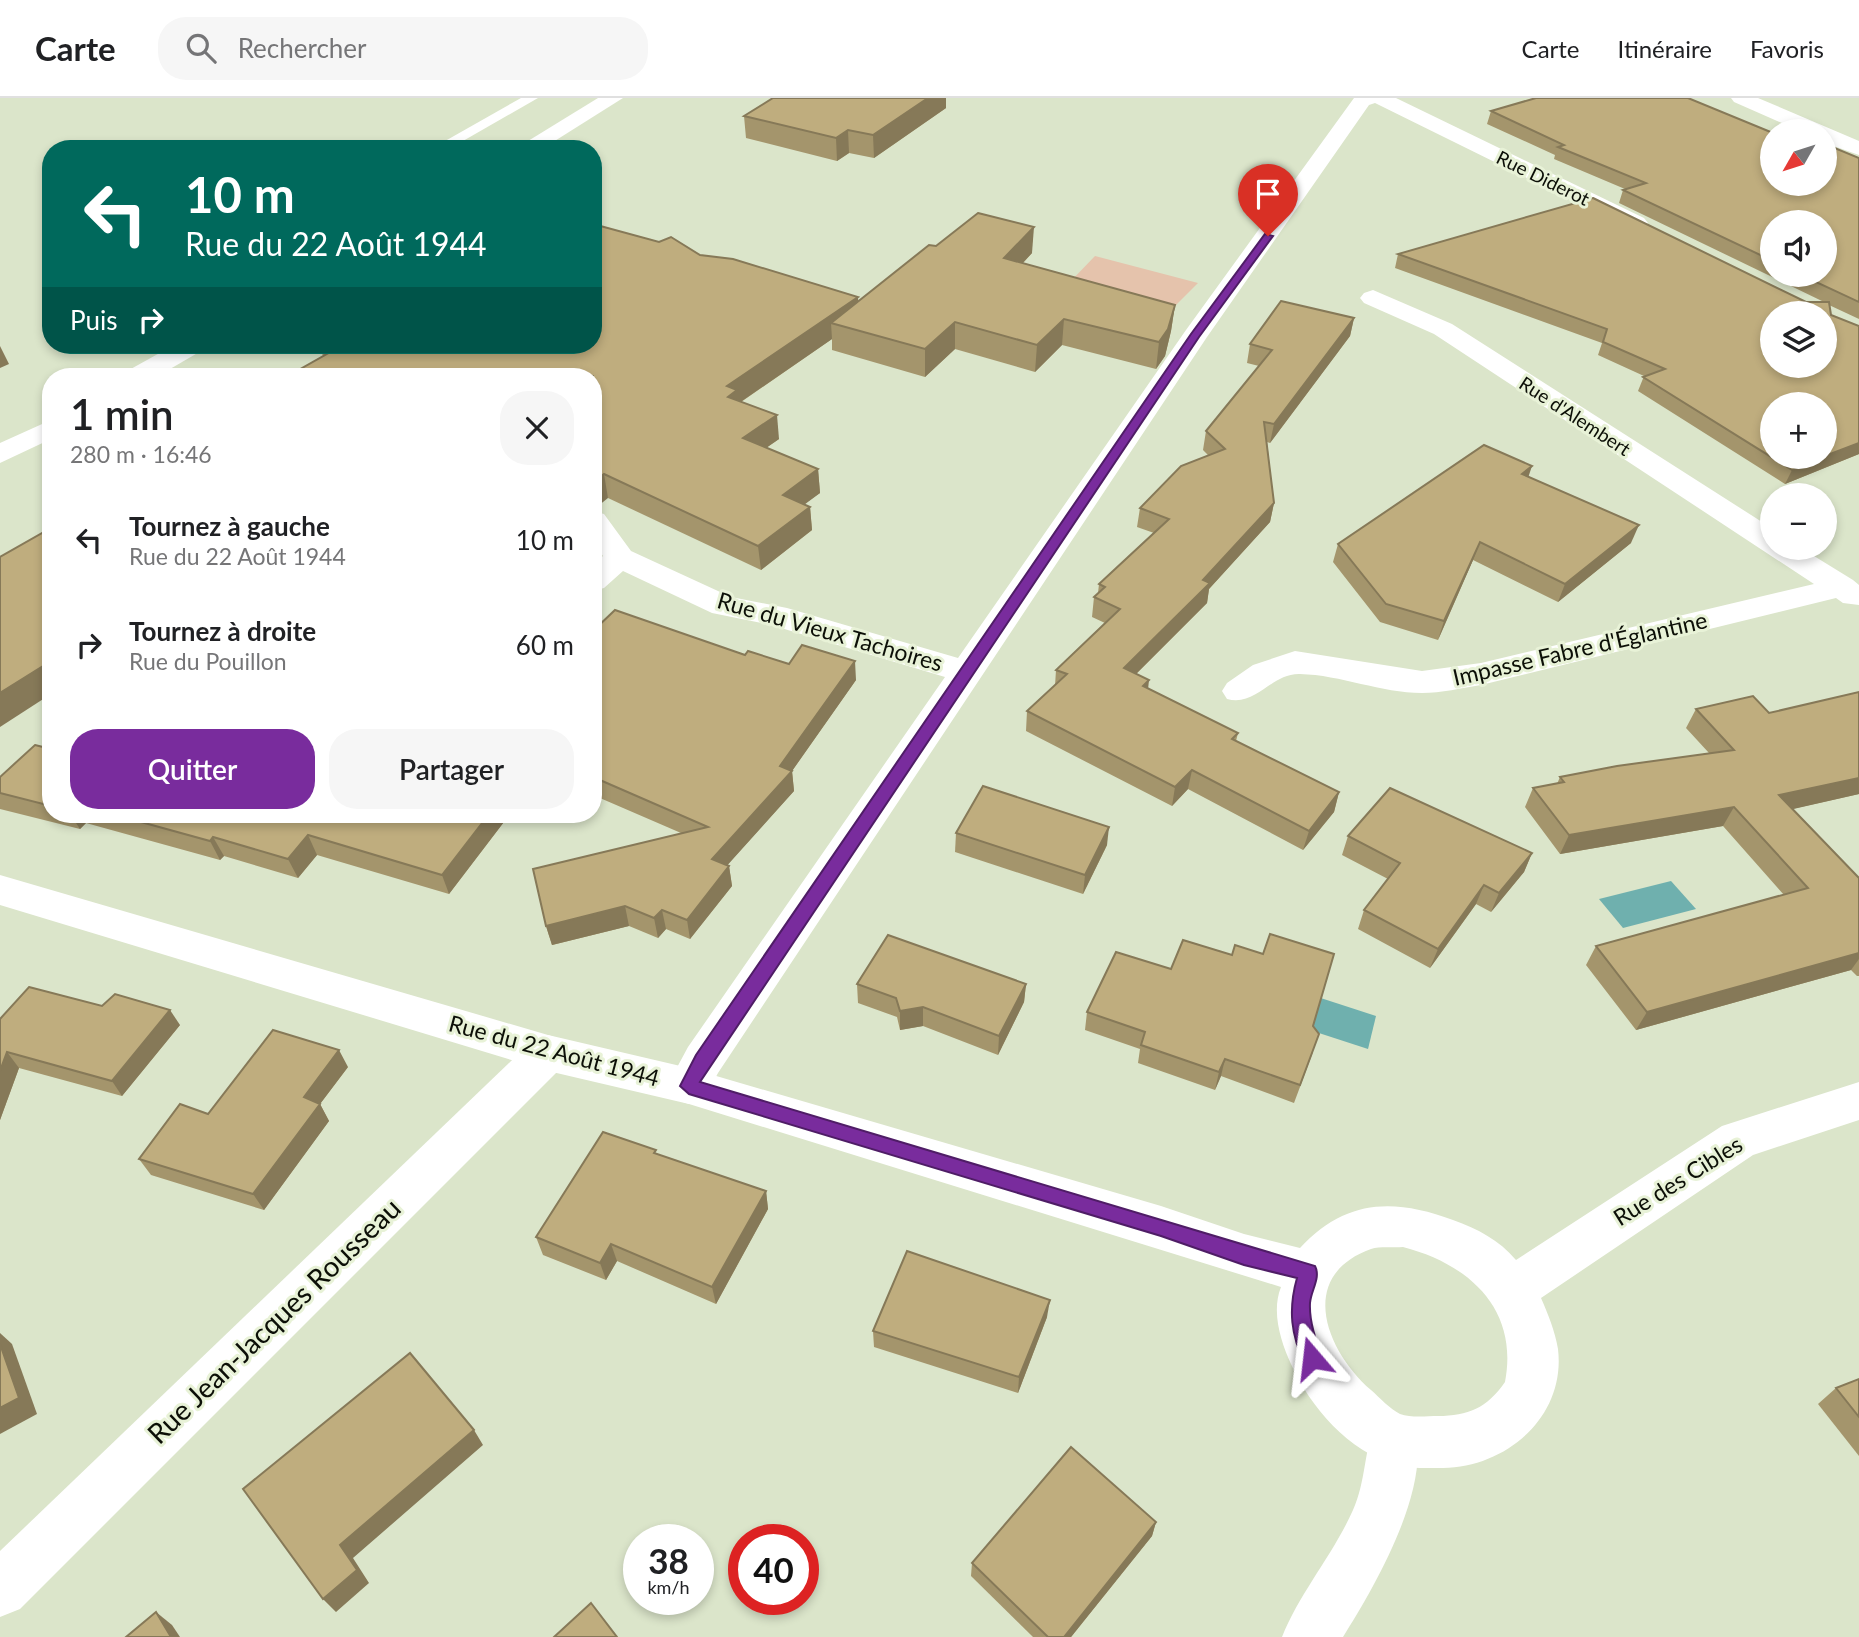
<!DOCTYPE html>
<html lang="fr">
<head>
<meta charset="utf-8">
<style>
	body { margin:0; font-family:Lato,sans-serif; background:#f6f6f6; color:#202124; height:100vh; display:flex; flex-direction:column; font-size:26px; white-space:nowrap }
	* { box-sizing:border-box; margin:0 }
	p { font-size:23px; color:#757577 }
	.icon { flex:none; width:38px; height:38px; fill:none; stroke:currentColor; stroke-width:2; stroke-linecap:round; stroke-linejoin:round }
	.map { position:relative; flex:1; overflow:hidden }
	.details { position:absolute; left:42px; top:270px; width:560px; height:455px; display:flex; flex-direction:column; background:#fff; border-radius:28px; box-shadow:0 4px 10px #0003 }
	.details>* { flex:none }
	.top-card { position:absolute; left:42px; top:42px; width:560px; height:214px; border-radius:28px; box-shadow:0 4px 10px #0003; background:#00695c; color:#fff; overflow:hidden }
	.needle { width:46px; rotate:231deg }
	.controls { position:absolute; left:1760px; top:21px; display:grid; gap:14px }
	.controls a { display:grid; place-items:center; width:77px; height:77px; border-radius:50%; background:#fff; box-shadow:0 4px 10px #0003; font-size:35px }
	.speed { position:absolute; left:623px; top:1426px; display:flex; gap:14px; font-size:35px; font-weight:700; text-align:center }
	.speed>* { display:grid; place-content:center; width:91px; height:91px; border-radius:50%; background:#fff; box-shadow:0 4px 10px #0003; line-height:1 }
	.speed small { font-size:18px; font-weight:400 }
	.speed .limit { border:10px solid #d22; background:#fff; color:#111 }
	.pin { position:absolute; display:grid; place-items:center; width:60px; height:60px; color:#fff; margin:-72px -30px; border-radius:50% 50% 50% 0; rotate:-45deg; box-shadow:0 0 7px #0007 }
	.pin .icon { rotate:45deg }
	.me { position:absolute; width:77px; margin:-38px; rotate:343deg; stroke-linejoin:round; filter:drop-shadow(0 0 5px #0008) }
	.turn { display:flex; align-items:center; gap:24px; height:147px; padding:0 28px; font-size:32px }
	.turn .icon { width:91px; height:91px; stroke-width:2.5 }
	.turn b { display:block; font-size:49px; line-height:60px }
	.then { display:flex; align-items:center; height:66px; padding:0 28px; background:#0003; gap:14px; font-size:26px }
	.round { display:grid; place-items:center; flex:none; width:74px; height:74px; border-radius:28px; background:#f6f6f6 }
	.headline { display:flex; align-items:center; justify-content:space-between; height:119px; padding:0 28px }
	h1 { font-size:42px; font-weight:600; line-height:52px }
	.action { display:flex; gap:14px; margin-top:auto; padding:14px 28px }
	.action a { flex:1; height:80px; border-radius:28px; background:#792c9d; color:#fff; font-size:28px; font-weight:600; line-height:80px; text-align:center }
	.action a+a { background:#f6f6f6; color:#202124 }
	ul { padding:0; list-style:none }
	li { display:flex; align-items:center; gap:21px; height:105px; padding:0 28px }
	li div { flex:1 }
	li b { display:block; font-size:26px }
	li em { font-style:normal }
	header { display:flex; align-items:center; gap:42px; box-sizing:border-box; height:98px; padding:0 35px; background:#fff; border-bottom:2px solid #e0e0e0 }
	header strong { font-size:33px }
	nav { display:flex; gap:38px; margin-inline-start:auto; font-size:24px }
	.search { width:490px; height:63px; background:#f6f6f6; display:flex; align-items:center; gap:18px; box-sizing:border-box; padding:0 24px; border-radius:28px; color:#757577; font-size:26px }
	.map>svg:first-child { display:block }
	.green { fill:#e5c3ac }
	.water { fill:#6fb0ae }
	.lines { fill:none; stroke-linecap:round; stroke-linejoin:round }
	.service { fill:#fff; fill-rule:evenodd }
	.minor { fill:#fff; fill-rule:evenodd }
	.tertiary { fill:#fff; fill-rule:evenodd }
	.secondary { fill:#fff; fill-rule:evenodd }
	.wall { fill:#a4956c; fill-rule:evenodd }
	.shaded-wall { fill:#867958 }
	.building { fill:#bfad7e; stroke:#867958; stroke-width:2; fill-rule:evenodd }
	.route { fill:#792c9d; stroke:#4f1d66; stroke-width:2 }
	.labels { text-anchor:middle; stroke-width:6; stroke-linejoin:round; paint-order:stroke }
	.far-street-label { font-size:19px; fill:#0c0f07; stroke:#e8f2d7 }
	.street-label { font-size:23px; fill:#0c0f07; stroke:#e8f2d7 }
	.near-street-label { font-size:28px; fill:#0c0f07; stroke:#e8f2d7 }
</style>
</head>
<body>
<header>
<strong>Carte</strong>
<div class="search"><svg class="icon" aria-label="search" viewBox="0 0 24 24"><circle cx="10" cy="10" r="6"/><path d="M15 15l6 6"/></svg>Rechercher</div>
<nav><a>Carte</a><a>Itinéraire</a><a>Favoris</a></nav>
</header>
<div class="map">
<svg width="1859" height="1539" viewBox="0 0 1859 1539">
	<rect width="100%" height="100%" fill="#dbe5ca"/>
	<polygon class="green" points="1095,158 1198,185 1174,209 1070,184"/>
	<g class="water">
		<polygon points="1671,783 1696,811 1623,830 1599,801"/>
		<polygon points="1293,891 1376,918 1368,951 1282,923"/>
	</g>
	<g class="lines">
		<polygon class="service" points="521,0 538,0 449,51 431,51"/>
		<g class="minor">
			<polygon points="1354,0 1396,0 1644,120 1648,125 1644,130 1628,130 1375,5 1369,7 1207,239 718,975 704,1001 689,1006 674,1001 667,988 688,949 945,579 771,527 712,515 623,473 604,490 593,493 593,466 603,458 593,444 593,413 604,416 631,453 731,499 787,510 958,560 1186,232"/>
			<polygon points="1731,0 1758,0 1859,43 1859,57 1825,45 1825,33 1800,33 1734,4"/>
			<path d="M1373,192L1452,226L1773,431V450H1801L1853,482L1859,487V507L1843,505L1836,500L1481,587C1462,590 1441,595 1422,595C1381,595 1341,577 1300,576C1271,575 1257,609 1227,601L1222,593L1227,585L1253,567L1295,553L1422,573L1481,565L1814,486L1434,236L1364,205L1360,200L1364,195Z"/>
			<polygon points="548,937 563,942 569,955 563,968 20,1511 0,1519 0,1453 533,942"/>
			<path d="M1394,1315L1412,1323C1437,1382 1375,1488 1343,1539H1282C1300,1494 1333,1457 1353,1412C1366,1384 1364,1351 1376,1323Z"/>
		</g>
		<path class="tertiary" d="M0,777L548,937L689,970L1161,1108L1244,1136L1300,1150C1345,1101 1394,1100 1453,1122C1478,1131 1499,1142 1516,1162L1722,1028L1859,984V1022L1753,1057L1541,1200C1548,1216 1555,1233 1558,1251C1566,1318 1507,1369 1443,1370C1428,1370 1411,1371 1396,1367C1348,1353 1311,1310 1291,1266C1281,1244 1271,1214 1281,1189L689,1006L548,973L0,807ZM1403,1149C1469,1166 1519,1211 1505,1284C1487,1310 1468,1318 1438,1318C1427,1318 1411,1320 1400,1316C1390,1311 1380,1300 1371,1292C1326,1253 1296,1178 1371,1151C1380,1148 1393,1150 1403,1149Z"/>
		<g class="secondary">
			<polygon points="598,0 623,0 542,51 515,51"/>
			<polygon points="174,247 205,247 201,253 158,278 126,278 129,272"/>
			<polygon points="51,322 51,341 0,365 0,345"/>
		</g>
	</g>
	<g class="wall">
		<polygon points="946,10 874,60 849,55 837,63 746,40 744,18"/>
		<path d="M1491,13L1773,86L1859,60V221L1829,207L1831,217L1859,228V356L1785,386L1638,293L1644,278L1598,257L1602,245L1395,170L1398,156L1806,204H1824L1619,105L1623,92L1625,91L1554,61L1555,57L1487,26ZM1773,124L1825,177H1773Z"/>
		<polygon points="936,148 1032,155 1023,165 1175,207 1171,233 1165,258 1156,271 1062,247 1035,274 955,251 925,279 832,252 832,241 741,304 779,341 766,350 818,371 820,395 804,406 810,409 812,432 761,472 608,400 323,258 319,247 700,157 858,199 858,203"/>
		<polygon points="1354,220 1350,238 1270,345 1267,344 1274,405 1270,424 1209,491 1207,505 1136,576 1148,590 1238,635 1236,643 1339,694 1334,714 1303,752 1188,691 1172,708 1026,633 1027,613 1055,588 1056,572 1105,525 1092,519 1094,499 1098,495 1099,486 1154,435 1137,429 1140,410 1208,357 1203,352 1206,333 1259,268 1247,265 1250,246"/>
		<polygon points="1529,379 1631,445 1558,504 1473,462 1438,542 1380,524 1333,464 1338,446"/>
		<polygon points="593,533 745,557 789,566 856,582 792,673 794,693 727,767 729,768 732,788 690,841 666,831 658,840 629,828 552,847 546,828 681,735 593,697"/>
		<polygon points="1696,611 1769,615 1859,696 1792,711 1859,780 1859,878 1857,878 1851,872 1636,932 1586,867 1596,848 1784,797 1723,728 1560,756 1525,709 1533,690 1557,686 1560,679 1709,655 1686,630"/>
		<polygon points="51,651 51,716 510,716 449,796 317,757 298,780 224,758 220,762 86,725 80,731 0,711 0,679"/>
		<polygon points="956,735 1107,747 1083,796 955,754"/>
		<polygon points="1348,738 1532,755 1524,774 1491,814 1476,806 1430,870 1358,831 1364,812 1388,781 1342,757"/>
		<polygon points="1171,871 1313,928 1313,954 1294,1005 1221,978 1215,992 1138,965 1140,951 1085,932 1087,914"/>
		<polygon points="857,886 1026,886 1024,904 998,957 923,928 900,932 897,919 858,905"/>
		<polygon points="102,908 180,927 122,998 19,970 0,1022 0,921"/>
		<polygon points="348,969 320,1006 329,1023 264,1112 151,1077 139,1061 208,1016"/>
		<polygon points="657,1056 766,1093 768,1111 716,1206 617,1163 606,1182 543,1157 536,1139"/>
		<polygon points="1047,1219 1018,1295 874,1249 873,1233"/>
		<polygon points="1859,1281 1859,1358 1818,1306 1836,1290"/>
		<polygon points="1156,1424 1152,1438 1071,1539 1033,1539 971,1478 972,1465"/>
	</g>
	<g class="shaded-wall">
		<polygon points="928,0 946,0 946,10 874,60 873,37"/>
		<polygon points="848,32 849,55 837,63 836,40"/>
		<polygon points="1034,129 1032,155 1003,186 1004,160"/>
		<polygon points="858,199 859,222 831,225 832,241 739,305 730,322 727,288"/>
		<polygon points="1175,207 1171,233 1165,258 1156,271 1159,244"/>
		<polygon points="1354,220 1350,238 1270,345 1274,326"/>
		<polygon points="1064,221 1062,247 1035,274 1037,247"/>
		<polygon points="955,224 955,251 925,279 925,251"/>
		<polygon points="0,248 9,266 0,270"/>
		<polygon points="777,317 779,341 746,364 743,340"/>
		<polygon points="1859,345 1859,356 1785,386 1792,372"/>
		<polygon points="1532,368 1526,386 1522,376"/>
		<polygon points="818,371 820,395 785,421 783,397"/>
		<polygon points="604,376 608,400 593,412 593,385"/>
		<polygon points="1274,405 1270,424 1209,491 1207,505 1122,590 1124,570 1203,482"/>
		<polygon points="810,409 812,432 761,472 758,448"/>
		<polygon points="1639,427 1631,445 1558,504 1565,486"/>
		<polygon points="1480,444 1473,462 1438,542 1444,523"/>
		<polygon points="51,563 51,596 0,629 0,595"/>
		<polygon points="855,563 856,582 792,673 794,693 715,781 712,761"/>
		<polygon points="1149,582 1147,601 1143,588"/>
		<polygon points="1192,672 1188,691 1172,708 1175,689"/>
		<polygon points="1859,680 1859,696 1767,717 1779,697"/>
		<polygon points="1339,694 1334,714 1303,752 1309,733"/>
		<polygon points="1734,709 1723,728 1560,756 1569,737"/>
		<polygon points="70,716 81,716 86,725 80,731"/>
		<polygon points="489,716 510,716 449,796 442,777"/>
		<polygon points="1109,729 1107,747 1083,796 1085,777"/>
		<polygon points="308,737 317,757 298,780 288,761"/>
		<polygon points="213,739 224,758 220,762 210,743"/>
		<polygon points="1532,755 1524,774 1491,814 1499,795"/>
		<polygon points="729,768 732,788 690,841 687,822"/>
		<polygon points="1484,787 1476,806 1430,870 1438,851"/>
		<polygon points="625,808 629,828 552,847 546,828"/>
		<polygon points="662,812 666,831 658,840 654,820"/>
		<polygon points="1859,855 1859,861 1851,872 1636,932 1647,914"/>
		<polygon points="1026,886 1024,904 998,957 999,938"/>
		<polygon points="923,909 923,928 900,932 900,913"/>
		<polygon points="170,912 180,927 122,998 112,983"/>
		<polygon points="339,952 348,969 320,1006 329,1023 264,1112 253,1096 304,999"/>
		<polygon points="7,954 19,970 0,1022 0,973"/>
		<polygon points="1225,961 1221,978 1215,992 1219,974"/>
		<polygon points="766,1093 768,1111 716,1206 712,1189"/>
		<polygon points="611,1146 617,1163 606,1182 600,1165"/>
		<polygon points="1050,1202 1047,1219 1018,1295 1019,1279"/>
		<polygon points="0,1235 12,1246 37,1316 0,1336"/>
		<polygon points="474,1332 483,1347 353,1460 369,1485 336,1514 323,1501 340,1447"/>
		<polygon points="1156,1424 1152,1438 1071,1539 1064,1539"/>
		<polygon points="156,1514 172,1527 180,1539 171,1539"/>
	</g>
	<g class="building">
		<polygon points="773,0 928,0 873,37 848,32 836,40 744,18"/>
		<polygon points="1536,0 1688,0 1773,35 1773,86 1825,86 1825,46 1859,60 1859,204 1801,177 1825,177 1825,124 1773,124 1773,163 1623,92 1646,85 1558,49 1564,47 1491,13"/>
		<path d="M1593,100L1806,204H1829L1831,217L1859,228V345L1825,358V306H1773V359H1824L1792,372L1643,279L1665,271L1603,244L1607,231L1398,156ZM1773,215H1825V268H1773Z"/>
		<polygon points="978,115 1034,129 1004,160 1175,207 1168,231 1159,244 1064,221 1037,247 955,224 925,251 831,225 929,147 936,148"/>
		<polygon points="593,126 659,144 671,139 700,157 733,161 858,199 727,288 737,292 728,299 777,317 743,340 818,371 783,397 810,409 758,448 604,376 593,385 593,278 288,278 332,253 319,247 593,247"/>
		<polygon points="1281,203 1354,220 1274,326 1264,324 1274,405 1203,482 1210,485 1124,570 1149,582 1143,588 1238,635 1232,641 1339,694 1309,733 1192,672 1175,689 1027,613 1067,576 1056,572 1120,511 1094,499 1105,489 1099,486 1169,421 1140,410 1181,368 1225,351 1206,333 1272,252 1250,246"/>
		<polygon points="1484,347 1532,368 1522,376 1639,427 1565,486 1480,444 1444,523 1386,506 1338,446"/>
		<polygon points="51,430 51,563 0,595 0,459"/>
		<polygon points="615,512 745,557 748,553 789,566 802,547 855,563 780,668 792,673 712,761 729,768 687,822 662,812 654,820 625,808 546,828 533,771 708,729 593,679 593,533"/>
		<polygon points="1859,594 1859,680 1779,697 1859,780 1859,855 1647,914 1596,848 1808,790 1734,709 1569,737 1533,690 1564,684 1560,679 1617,668 1734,652 1696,611 1753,598 1769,615"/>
		<polygon points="35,647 51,651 51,708 0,695 0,679"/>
		<polygon points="983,688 1109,729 1085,777 956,735"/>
		<polygon points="1390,690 1532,755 1499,795 1484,787 1438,851 1364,812 1400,765 1348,738"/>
		<polygon points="112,716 489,716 442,777 308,737 288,761 213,739 210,743"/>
		<polygon points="1270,836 1334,856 1313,928 1319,936 1300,987 1225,961 1219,974 1141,947 1145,934 1087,914 1116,854 1171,871 1183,842 1232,857 1235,847 1263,856"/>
		<polygon points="888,837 1026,886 999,938 923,909 900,913 896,900 857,886"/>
		<polygon points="29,889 102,908 115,896 170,912 112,983 7,954 0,973 0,921"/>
		<polygon points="273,932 339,952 304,999 320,1006 253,1096 139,1061 180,1006 208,1016"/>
		<polygon points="603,1034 656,1052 654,1055 766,1093 712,1189 611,1146 600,1165 536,1139"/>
		<polygon points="907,1153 1050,1202 1019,1279 873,1233"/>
		<polygon points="0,1246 19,1300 0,1310"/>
		<polygon points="410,1255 474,1332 340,1447 357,1472 323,1501 243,1391"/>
		<polygon points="1859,1281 1859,1319 1836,1290"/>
		<polygon points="1071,1349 1156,1424 1064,1539 1048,1539 972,1465"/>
		<polygon points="591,1505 617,1539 554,1539"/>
		<polygon points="156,1514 171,1539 126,1539"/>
	</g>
	<path class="route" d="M1265,136L1273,138L1199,239L700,984L1315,1168C1321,1180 1311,1192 1310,1205C1309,1224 1316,1243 1323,1260L1320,1267L1312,1270L1305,1267C1291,1237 1288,1212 1297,1180L1244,1167L1161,1138L689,996L680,988L696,957L1191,236Z"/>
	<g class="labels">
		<g class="far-street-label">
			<text transform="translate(1543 80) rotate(26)" y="7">Rue Diderot</text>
			<text transform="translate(1575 318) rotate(33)" y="7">Rue d'Alembert</text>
		</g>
		<g class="street-label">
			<text transform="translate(830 534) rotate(16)" y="8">Rue du Vieux Tachoires</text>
			<text transform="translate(1580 551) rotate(-13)" y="8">Impasse Fabre d'Églantine</text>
			<text transform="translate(554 953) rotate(15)" y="8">Rue du 22 Août 1944</text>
			<text transform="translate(1678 1083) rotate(-32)" y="8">Rue des Cibles</text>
		</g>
		<g class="near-street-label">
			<text transform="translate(274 1223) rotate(-44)" y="10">Rue Jean-Jacques Rousseau</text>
		</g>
	</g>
</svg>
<div class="controls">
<a><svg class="needle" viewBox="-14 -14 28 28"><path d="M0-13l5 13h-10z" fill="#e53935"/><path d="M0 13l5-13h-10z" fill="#757577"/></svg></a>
<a><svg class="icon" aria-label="sound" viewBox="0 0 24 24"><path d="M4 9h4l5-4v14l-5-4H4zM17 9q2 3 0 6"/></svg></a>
<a><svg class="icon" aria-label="layers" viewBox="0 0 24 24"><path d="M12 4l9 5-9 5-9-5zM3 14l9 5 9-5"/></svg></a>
<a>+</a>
<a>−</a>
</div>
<div class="speed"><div>38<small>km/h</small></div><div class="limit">40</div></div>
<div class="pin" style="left:1268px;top:138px;background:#d93025"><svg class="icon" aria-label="arrive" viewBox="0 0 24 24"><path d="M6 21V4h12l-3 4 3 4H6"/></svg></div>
<svg class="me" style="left:1312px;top:1260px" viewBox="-20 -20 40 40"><path d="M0-17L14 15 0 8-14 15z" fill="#792c9d" stroke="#fff" stroke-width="4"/></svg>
<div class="top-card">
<div class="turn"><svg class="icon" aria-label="left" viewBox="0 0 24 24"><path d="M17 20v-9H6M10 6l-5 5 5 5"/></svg><div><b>10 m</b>Rue du 22 Août 1944</div></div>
<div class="then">Puis<svg class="icon" aria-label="right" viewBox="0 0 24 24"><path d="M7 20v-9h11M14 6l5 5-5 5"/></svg></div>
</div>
<section class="details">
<div class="headline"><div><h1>1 min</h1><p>280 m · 16:46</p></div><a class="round"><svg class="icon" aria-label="close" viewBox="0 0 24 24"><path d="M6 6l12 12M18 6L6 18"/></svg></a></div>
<ul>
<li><svg class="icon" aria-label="left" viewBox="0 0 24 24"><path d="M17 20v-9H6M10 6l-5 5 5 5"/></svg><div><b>Tournez à gauche</b><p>Rue du 22 Août 1944</p></div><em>10 m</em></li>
<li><svg class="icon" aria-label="right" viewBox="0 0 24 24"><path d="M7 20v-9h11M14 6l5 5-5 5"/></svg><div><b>Tournez à droite</b><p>Rue du Pouillon</p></div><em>60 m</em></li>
</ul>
<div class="action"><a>Quitter</a><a>Partager</a></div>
</section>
</div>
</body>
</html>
